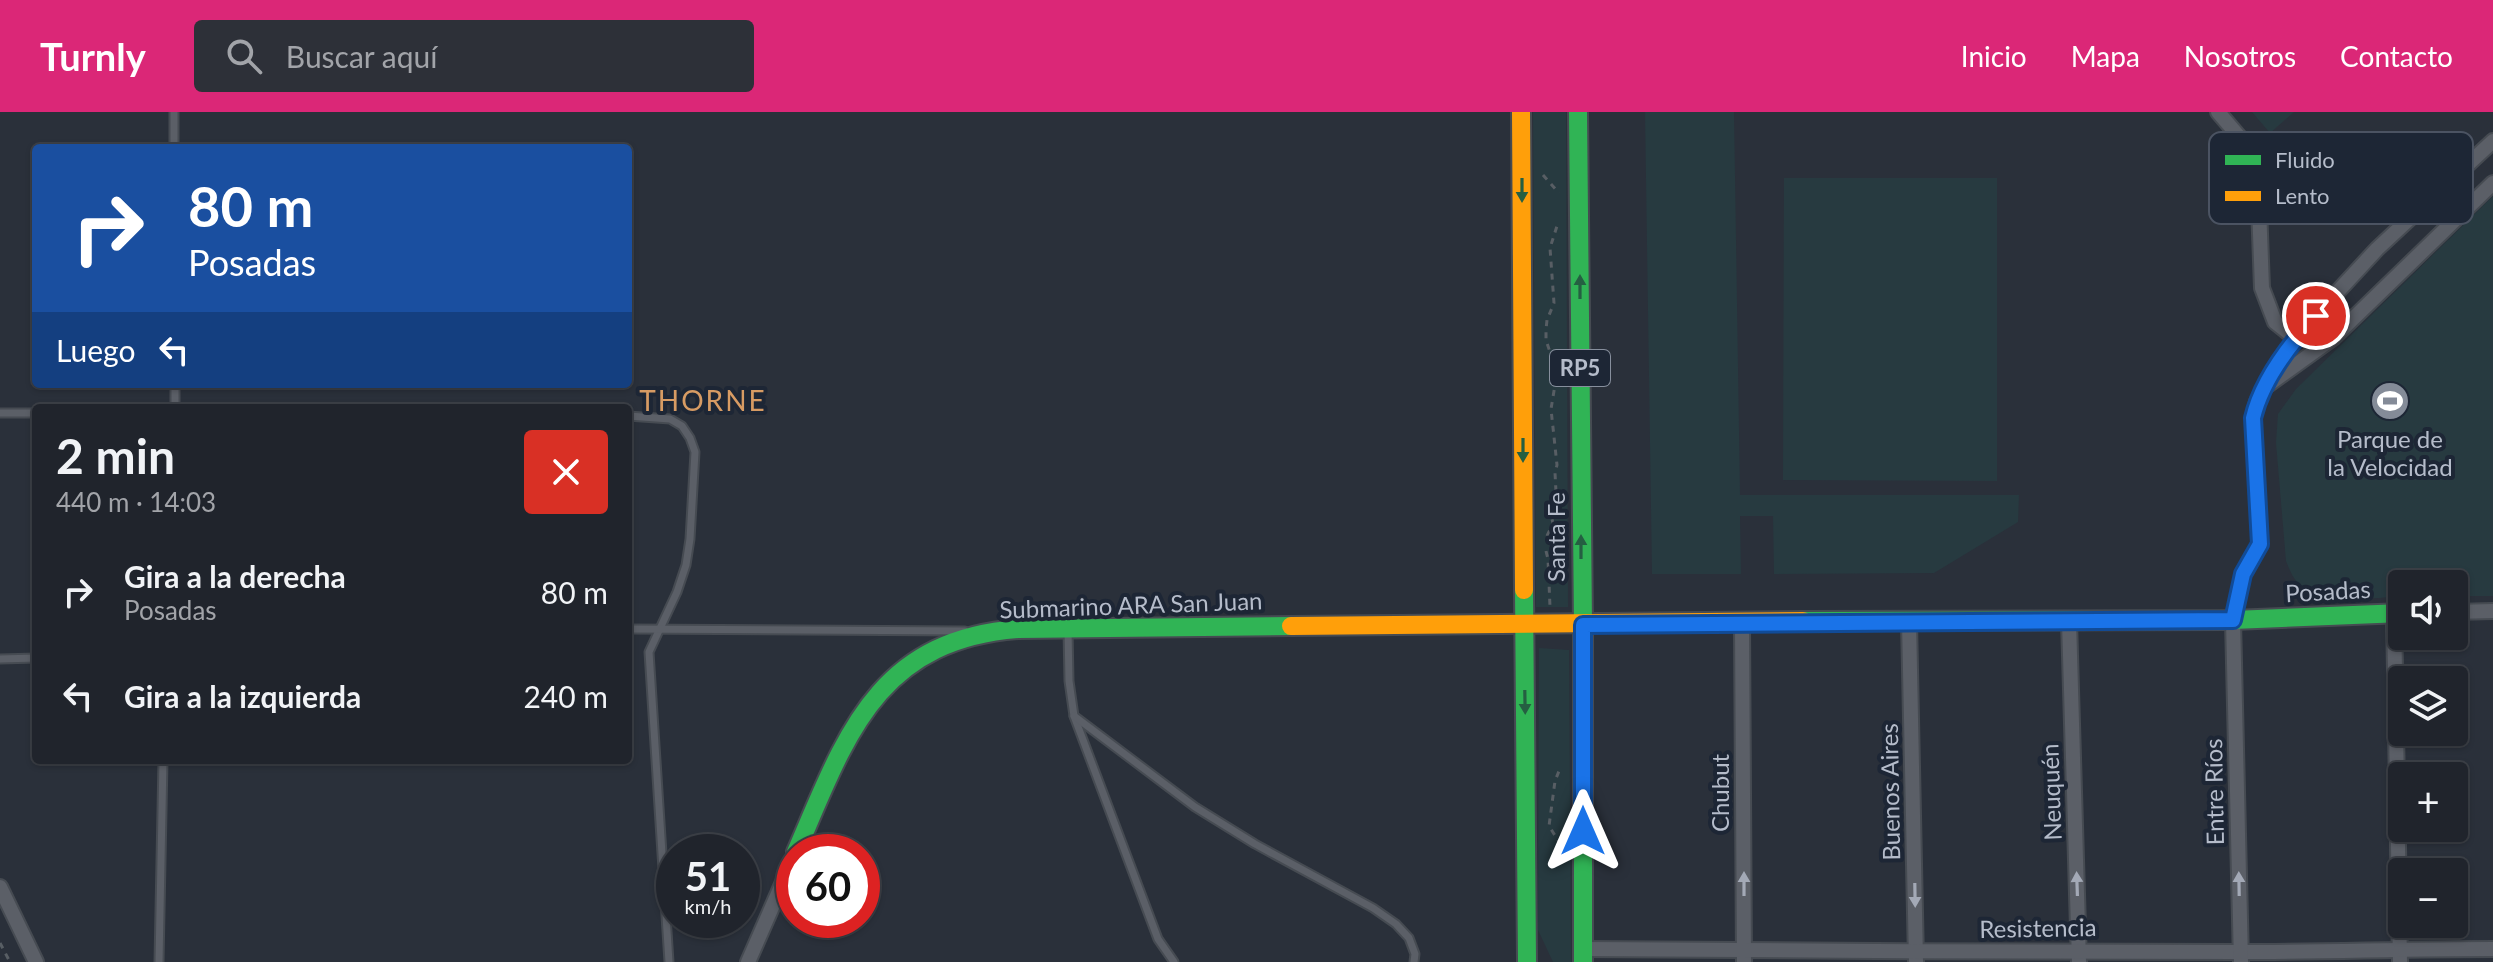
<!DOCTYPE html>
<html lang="es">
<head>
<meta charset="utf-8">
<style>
	body { margin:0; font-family:Lato,sans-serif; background:#2d3038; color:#f1f3f6; height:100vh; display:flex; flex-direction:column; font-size:30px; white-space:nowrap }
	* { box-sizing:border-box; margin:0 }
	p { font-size:26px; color:#a2a4a9 }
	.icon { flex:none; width:44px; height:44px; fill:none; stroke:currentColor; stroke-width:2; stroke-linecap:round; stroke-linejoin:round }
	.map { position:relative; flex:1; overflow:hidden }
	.details { position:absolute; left:32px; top:292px; width:600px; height:360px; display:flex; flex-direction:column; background:#20242c; border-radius:8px; box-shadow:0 2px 6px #0004,0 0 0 2px #3d4148 }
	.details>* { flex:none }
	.banner { position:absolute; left:32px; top:32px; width:600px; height:244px; border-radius:8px; box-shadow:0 2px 6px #0004,0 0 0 2px #3d4148; background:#1a4fa0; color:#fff; overflow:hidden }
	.controls { position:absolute; left:2388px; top:458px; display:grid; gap:16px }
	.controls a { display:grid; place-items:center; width:80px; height:80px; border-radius:8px; background:#20242c; box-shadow:0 2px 6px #0004,0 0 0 2px #3d4148; font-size:40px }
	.speed { position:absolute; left:656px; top:722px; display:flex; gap:16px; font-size:40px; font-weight:700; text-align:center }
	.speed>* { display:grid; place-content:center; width:104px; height:104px; border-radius:50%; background:#20242c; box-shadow:0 2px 6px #0004,0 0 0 2px #3d4148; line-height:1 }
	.speed small { font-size:20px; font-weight:400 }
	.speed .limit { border:12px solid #d22; background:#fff; color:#111 }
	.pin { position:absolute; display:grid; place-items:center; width:68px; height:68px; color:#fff; margin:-34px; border:4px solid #fff; border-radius:50%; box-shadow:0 2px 8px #0007 }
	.me { position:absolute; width:88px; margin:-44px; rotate:0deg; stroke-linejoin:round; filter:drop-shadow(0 0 6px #0008) }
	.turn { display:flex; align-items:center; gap:28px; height:168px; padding:0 24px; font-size:36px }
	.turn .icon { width:104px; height:104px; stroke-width:2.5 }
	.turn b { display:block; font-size:56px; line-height:68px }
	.then { display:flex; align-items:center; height:76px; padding:0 24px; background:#0003; gap:16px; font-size:30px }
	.round { display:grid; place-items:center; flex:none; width:84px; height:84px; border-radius:8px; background:#2d3038 }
	.overview { display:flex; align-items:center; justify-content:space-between; height:136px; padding:0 24px }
	h1 { font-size:48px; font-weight:700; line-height:60px }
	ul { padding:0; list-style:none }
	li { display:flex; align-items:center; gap:24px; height:104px; padding:0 24px }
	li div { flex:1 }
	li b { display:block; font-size:30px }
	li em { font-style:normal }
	header { display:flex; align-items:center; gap:48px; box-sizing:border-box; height:112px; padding:0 40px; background:#db2777; color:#fff }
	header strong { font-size:38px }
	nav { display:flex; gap:44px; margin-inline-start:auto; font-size:28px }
	.search { width:560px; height:72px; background:#2d3038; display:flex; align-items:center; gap:20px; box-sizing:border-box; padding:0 28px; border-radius:8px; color:#a2a4a9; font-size:30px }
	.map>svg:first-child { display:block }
	.green { fill:#273a40 }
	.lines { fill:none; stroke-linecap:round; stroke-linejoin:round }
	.lane-casing { stroke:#464b52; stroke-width:11 }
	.street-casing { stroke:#464b52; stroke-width:18 }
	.fast-casing { stroke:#464b52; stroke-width:22 }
	.slow-casing { stroke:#464b52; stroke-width:22 }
	.path { stroke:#585e64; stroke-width:3; stroke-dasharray:6 6; stroke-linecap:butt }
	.lane { stroke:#5b5f67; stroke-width:7 }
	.street { stroke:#5b5f67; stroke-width:14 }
	.fast { stroke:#30b455; stroke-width:18 }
	.slow { stroke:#ff9f0a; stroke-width:18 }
	.oneway { fill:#255f42 }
	.oneway2 { fill:#a3a9b6 }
	.route-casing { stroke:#114b97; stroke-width:20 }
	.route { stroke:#1a73e8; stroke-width:14 }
	.labels { text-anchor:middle; stroke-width:8; stroke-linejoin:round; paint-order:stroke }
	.shield { fill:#1d2635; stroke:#878f9d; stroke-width:2 }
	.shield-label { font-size:22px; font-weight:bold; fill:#b5bcca }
	.poi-label { font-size:24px; fill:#b5bcca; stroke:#1d2635 }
	.street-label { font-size:24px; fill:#b5bcca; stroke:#1d2635 }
	.quarter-label { font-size:28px; letter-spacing:2px; fill:#d79b63; stroke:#1d2635 }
	.key { fill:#1d2635; stroke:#4b5362; stroke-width:2 }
	.key-label { font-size:22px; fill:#b5bcca }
</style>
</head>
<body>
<header>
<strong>Turnly</strong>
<div class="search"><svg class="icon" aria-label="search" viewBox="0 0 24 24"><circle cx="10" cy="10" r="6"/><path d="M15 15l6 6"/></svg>Buscar aquí</div>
<nav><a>Inicio</a><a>Mapa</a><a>Nosotros</a><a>Contacto</a></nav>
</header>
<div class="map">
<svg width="2493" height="850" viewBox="0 0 2493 850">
	<rect width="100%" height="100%" fill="#2a303a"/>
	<g class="green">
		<polygon points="1533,0 1566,0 1568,495 1536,495"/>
		<polygon points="1645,0 1734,0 1740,383 2019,383 2018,410 1934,461 1774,462 1773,404 1740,404 1741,462 1652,462"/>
		<polygon points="2252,0 2294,0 2270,21"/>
		<polygon points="1784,66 1997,66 1997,369 1783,368"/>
		<path d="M2493,84V484H2454V472H2402V485C2374,485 2325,493 2303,476C2294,469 2290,459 2286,449L2276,331L2278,302L2296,277Z"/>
		<polygon points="1539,536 1569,538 1571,850 1553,850 1538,818"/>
	</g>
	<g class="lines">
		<g class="lane-casing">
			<g id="lane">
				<polyline points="174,0 174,36"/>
				<polyline points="175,272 175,296"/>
				<polyline points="0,301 36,301"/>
				<polyline points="628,304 670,307 682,314 690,326 695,340 690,427 686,453 677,480 649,540 669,850"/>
				<polyline points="628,517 965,519"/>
				<polyline points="1068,518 1069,569 1074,604 1158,827 1174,850"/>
				<polyline points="0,547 36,546"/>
				<polyline points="1074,604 1195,695 1255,732 1373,796 1396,812 1409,826 1415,842 1414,850"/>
				<polyline points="159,850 163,648"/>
			</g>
		</g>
		<g class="street-casing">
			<g id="street">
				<polyline points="2218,0 2253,41 2258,67 2262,176 2275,210 2295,226"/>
				<polyline points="2268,271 2295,226 2377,137 2493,29"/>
				<polyline points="2454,500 2493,499"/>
				<polyline points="2394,501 2400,850"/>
				<polyline points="1909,509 1916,849"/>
				<polyline points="2069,509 2079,850"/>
				<polyline points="1742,511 1744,850"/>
				<polyline points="0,775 36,850"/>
				<path d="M1583,837C1801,839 2020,840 2238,840C2323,840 2408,837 2493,837"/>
				<polyline points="748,850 794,745"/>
				<polyline points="2241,850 2233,508 2243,462 2260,432 2253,306 2257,290 2265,275 2333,226 2493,71"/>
			</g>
		</g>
		<g class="fast-casing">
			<g id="fast">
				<polyline points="1578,0 1583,513 1583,850"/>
				<polyline points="1524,478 1527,850"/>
				<polyline points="1803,509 2233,508 2402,501"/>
				<path d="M796,740C845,627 875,528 1018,517L1291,514"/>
			</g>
		</g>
		<g class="slow-casing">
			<g id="slow">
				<polyline points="1521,0 1524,478"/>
				<polyline points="1291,514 1803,509"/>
			</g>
		</g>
		<g class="path">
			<polyline points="1543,63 1559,81"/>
			<polyline points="1547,424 1553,411 1549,397 1556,380 1555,361 1557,353 1551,297 1557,261 1546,228 1546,218 1547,208 1554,191 1550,136 1557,114"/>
			<polyline points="1546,439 1548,447 1550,495"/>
			<polyline points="1561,733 1549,714 1555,669 1561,654"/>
			<polyline points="0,831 10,850"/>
		</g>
		<use href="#lane" class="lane"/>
		<use href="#street" class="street"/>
		<use href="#fast" class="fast"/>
		<use href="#slow" class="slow"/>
	</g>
	<defs><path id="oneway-solid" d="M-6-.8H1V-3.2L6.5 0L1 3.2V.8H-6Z" transform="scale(2)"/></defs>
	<g class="oneway">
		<use href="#oneway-solid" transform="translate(1522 78) rotate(90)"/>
		<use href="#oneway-solid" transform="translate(1580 175) rotate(-90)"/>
		<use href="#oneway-solid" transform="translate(1523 338) rotate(90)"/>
		<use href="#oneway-solid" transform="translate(1581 435) rotate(-90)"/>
		<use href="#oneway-solid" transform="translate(1525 590) rotate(89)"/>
	</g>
	<g class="oneway2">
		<use href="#oneway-solid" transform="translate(1744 772) rotate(-90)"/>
		<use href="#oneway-solid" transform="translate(2077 772) rotate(-92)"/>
		<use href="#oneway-solid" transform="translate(2239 772) rotate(-91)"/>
		<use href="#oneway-solid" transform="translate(1915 783) rotate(89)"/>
	</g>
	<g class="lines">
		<g class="route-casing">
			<path id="route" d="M1583,719V513L2233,508L2243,462L2260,432L2253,306C2262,268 2290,232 2316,204"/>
		</g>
		<use href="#route" class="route"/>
	</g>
	<defs>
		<g id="stadium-disc" transform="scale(2)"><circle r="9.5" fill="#848b98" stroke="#1d2635"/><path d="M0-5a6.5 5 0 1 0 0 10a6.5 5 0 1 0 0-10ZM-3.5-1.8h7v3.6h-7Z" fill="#fff"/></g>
	</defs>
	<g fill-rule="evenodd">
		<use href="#stadium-disc" x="2390" y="289"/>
	</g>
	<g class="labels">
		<rect class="shield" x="1550" y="238" width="60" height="36" rx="6"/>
		<g class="shield-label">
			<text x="1580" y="264">RP5</text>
		</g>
		<g class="poi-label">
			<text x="2390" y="336">Parque de<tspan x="2390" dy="28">la Velocidad</tspan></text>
		</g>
		<g class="street-label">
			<text transform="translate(1557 425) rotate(-90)" y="8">Santa Fe</text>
			<text transform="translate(2328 480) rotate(-3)" y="8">Posadas</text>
			<text transform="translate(1131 494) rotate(-2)" y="8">Submarino ARA San Juan</text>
			<text transform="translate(1891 680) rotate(-91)" y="8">Buenos Aires</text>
			<text transform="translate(2052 680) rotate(-92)" y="8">Neuquén</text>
			<text transform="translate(2215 680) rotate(-91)" y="8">Entre Ríos</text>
			<text transform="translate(1721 681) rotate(-90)" y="8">Chubut</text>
			<text transform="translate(2038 817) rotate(-1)" y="8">Resistencia</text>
		</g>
		<g class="quarter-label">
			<text x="703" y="299">THORNE</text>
		</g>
	</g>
	<rect x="2209" y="20" width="264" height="92" rx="12" class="key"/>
	<rect x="2225" y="43" width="36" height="10" fill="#30b455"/>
	<rect x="2225" y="79" width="36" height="10" fill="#ff9f0a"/>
	<g class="key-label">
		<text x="2275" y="56">Fluido</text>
		<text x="2275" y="92">Lento</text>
	</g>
</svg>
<div class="controls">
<a><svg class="icon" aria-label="sound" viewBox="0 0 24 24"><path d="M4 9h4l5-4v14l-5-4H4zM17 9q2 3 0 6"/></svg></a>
<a><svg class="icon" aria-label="layers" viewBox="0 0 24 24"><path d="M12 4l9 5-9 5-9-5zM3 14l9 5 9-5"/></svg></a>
<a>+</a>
<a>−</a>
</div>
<div class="speed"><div>51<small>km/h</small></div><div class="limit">60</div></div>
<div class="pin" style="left:2316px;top:204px;background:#d93025"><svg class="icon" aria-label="arrive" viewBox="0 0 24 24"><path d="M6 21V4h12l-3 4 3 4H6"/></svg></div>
<svg class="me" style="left:1583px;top:719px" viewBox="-20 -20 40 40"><path d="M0-17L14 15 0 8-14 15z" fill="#1a73e8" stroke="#fff" stroke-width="4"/></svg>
<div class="banner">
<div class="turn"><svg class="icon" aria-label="right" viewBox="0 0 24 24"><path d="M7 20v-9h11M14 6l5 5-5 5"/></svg><div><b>80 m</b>Posadas</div></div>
<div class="then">Luego<svg class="icon" aria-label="left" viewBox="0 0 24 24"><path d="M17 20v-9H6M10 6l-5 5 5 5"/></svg></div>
</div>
<section class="details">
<div class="overview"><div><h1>2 min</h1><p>440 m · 14:03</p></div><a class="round" style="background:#d93025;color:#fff"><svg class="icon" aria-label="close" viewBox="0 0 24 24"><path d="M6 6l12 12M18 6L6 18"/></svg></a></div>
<ul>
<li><svg class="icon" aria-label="right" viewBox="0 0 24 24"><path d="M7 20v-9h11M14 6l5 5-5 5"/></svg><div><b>Gira a la derecha</b><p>Posadas</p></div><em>80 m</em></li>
<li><svg class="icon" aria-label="left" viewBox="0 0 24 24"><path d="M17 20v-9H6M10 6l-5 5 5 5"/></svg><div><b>Gira a la izquierda</b></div><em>240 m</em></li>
</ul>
</section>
</div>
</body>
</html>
